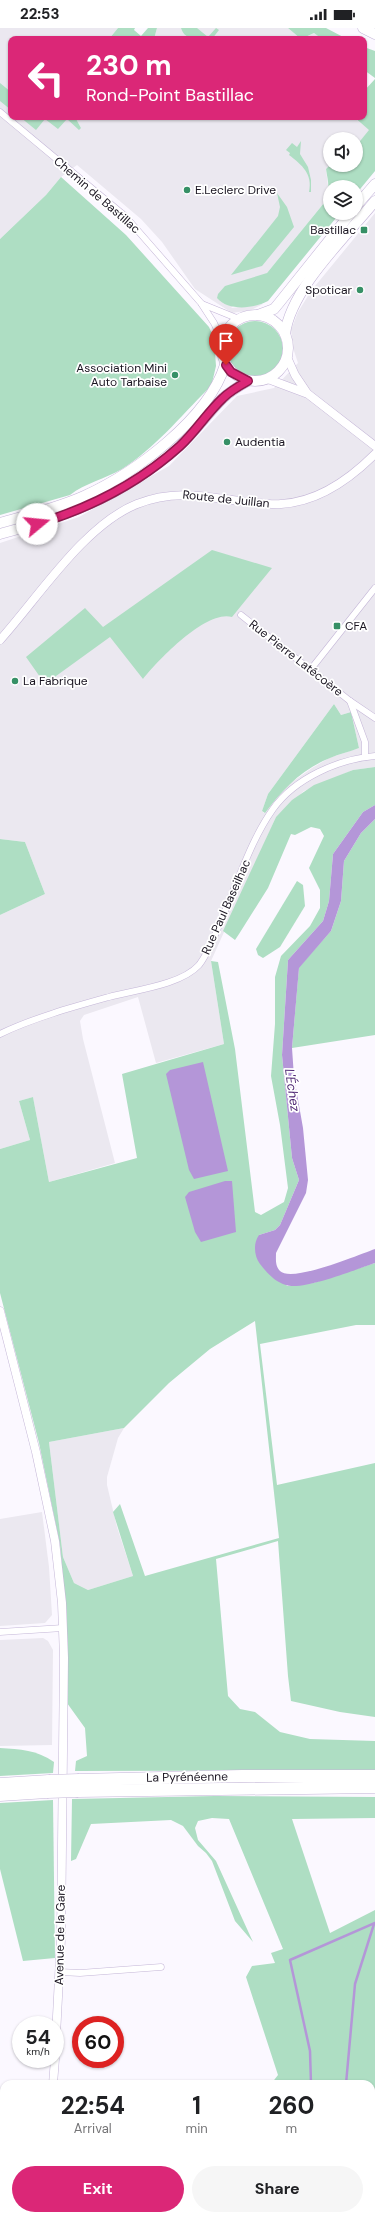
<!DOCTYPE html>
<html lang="en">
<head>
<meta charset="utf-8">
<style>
	body { margin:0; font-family:"DM Sans",sans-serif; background:#f6f6f6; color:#202124; height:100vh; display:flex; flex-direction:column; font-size:15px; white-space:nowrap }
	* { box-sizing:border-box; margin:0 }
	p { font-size:13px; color:#757577 }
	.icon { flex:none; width:22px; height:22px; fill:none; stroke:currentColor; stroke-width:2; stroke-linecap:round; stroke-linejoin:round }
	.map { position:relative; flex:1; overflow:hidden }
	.sheet { position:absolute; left:0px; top:2052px; width:375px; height:140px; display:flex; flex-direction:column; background:#fff; border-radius:12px 12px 0 0; box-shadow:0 1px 3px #0004 }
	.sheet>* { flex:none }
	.top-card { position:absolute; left:8px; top:8px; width:359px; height:84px; border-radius:8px; box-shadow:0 1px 3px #0004; background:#db2777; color:#fff; overflow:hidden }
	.buttons { position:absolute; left:323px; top:104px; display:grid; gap:8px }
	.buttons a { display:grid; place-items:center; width:40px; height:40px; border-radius:50%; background:#fff; box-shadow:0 1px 3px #0004; font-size:20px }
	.speed { position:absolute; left:12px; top:1988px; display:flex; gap:8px; font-size:20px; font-weight:700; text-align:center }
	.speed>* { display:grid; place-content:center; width:52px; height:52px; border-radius:50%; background:#fff; box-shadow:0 1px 3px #0004; line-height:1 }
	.speed small { font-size:10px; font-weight:400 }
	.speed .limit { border:6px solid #d22; background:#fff; color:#111 }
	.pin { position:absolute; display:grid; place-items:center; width:34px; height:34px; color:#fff; margin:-41px -17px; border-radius:50% 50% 50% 0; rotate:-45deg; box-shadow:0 0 4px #0007 }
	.pin .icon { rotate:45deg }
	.me { position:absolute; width:44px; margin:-22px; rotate:73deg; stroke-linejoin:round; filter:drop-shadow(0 0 3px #0008) }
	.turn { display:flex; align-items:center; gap:14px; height:84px; padding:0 12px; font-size:18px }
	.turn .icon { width:52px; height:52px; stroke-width:2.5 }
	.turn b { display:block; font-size:28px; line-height:34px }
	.eta { display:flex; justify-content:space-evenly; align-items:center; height:68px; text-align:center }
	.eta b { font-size:24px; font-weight:700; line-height:28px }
	.button { display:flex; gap:8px; margin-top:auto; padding:8px 12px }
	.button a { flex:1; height:46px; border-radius:24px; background:#db2777; color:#fff; font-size:16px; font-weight:700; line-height:46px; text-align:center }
	.button a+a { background:#f6f6f6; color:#202124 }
	.status { display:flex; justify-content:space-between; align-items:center; height:28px; padding:0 20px; background:#fff; direction:ltr }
	.status svg { height:11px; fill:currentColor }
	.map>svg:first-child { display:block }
	.built { fill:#ebe8f0; fill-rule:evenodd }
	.green { fill:#aedec3; fill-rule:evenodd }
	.water { fill:#b496d8 }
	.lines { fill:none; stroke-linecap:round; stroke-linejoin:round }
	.stream { stroke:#b496d8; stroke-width:2.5 }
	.minor-casing { stroke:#c4b6d7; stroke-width:7 }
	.tertiary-casing { stroke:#c4b6d7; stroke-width:9 }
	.primary-casing { stroke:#c4b6d7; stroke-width:11 }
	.motorway-casing { stroke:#c4b6d7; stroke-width:13 }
	.minor { stroke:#fff; stroke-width:6 }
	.tertiary { stroke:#fff; stroke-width:8 }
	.primary { stroke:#fff; stroke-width:10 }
	.motorway { stroke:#fff; stroke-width:12 }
	.motorway-bridge-casing { stroke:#c4b6d7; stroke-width:13; stroke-linecap:butt }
	.motorway-bridge { stroke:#fff; stroke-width:12 }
	.route-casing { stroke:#8e194d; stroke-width:10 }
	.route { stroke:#db2777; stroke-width:7 }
	.poi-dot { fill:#369066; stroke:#fff; stroke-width:1.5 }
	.labels { text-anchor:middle; stroke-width:3.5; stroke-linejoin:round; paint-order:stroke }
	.poi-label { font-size:12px; fill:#191420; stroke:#fff; text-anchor:start }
	.street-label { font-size:12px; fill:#191420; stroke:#fff }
	.water-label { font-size:13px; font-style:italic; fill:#4f2774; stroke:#fff }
</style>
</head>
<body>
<div class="status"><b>22:53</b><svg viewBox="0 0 49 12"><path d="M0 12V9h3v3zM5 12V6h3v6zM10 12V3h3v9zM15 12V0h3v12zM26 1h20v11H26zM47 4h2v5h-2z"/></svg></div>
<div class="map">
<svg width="375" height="2192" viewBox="0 0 375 2192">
	<rect width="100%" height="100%" fill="#fbf8ff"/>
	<g class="built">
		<polygon points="0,0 118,0 109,11 11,11 11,89 67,91 81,100 75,89 353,89 370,102 356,118 356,111 330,111 330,137 326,141 329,167 324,175 267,245 231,280 263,276 251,282 232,285 195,261 162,214 141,191 77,137 61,149 46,167 0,211"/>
		<polygon points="157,0 288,0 301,11 314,5 322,11 154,11"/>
		<path d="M375,185V739L353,742L304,763L276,789L211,933L224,1016L156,1035L138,969L84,987L80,993L83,1011L115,1135L49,1154L33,1069L19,1073L30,1112L0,1121V887L45,866L25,814L0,811V515L79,489L169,438L237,368L274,360L298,335L293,320L291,302L298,284L311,263ZM334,676L341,687L351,684L359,720L329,730L312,740L282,761L264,785L262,783L268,766Z"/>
		<polygon points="124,1400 118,1410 107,1449 107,1457 117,1499 133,1548 88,1562 74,1555 63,1529 49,1414"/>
		<polygon points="42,1484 49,1539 52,1587 45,1595 0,1598 0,1491"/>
		<polygon points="43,1610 48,1613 53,1622 52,1717 0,1718 0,1612"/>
	</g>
	<g class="green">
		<polygon points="118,0 135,0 134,2 141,8 148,0 157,0 154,11 147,8 144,11 109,11"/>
		<path d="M181,0H197L208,9L216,0L219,2L212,11C201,11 185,14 181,0Z"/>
		<polygon points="288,0 326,0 347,11 322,11 314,5 301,11"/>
		<polygon points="364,19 375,23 375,50 364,42"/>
		<path d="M375,51V143L356,166V159H330V185H340L268,273C253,281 228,283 217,270L218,266L225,258L267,245L324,175C331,163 328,154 326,141L330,137H356V118L369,102L354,89H364V63Z"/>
		<polygon points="0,55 11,64 11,82 0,73"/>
		<polygon points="20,89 75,89 81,100 79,102 67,91 58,101 45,91 36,102"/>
		<path d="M301,113L300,126L308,139L311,152V164H309C313,146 302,137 289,127L290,125L286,122L292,115L297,119Z"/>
		<path d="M61,149L126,207L209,299L214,310L216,338L212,355L208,361C180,389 155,420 122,441C105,451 85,455 70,467L0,487V211L46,167Z"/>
		<polygon points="277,165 287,179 294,199 262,238 231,247 278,188 280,179"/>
		<circle cx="255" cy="321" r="28"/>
		<path d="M212,522L272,540L232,589C207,581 158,632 143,651L110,609L45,656L26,629L85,580L103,599Z"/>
		<path d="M334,676L341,687L351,684L359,720C349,724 339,726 330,730C302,741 282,762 265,785L262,783L268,766Z"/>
		<path d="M375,739V777L363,784L333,826L329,873L323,893L288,932L282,1027L292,1130L299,1152L280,1197L275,1202L259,1207L287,1258L313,1255L375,1235V1297H356L260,1316L277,1457L375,1435V1689L340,1684L291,1673L288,1648L278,1513L216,1531L228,1668L240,1681L255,1684L280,1704L310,1711L375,1713V1742L75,1743L76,1733L87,1728L85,1700L67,1675L65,1572L60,1517L39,1415L0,1265V1121L30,1112L19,1073L33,1069L49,1154L137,1130L122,1046L224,1016L211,933L218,934L235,1021L255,1184L261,1187L284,1174L288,1160L280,1097L271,1048L275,996V949L281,928L310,898L320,880V862L309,840L324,808L320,801L311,799L295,807L291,806L268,860L239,906L235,912L223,903L276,789L292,772L314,757L353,742ZM255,1293L279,1510L145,1548L120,1476L113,1484L133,1548L88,1562L74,1555L63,1529L49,1414L124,1400L169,1355L210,1321Z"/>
		<polygon points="375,791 375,1007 292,1020 299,939 331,903 341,873 344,833 361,805"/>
		<polygon points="0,811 25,814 45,866 0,887"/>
		<polygon points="297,853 303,857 305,878 280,919 263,930 258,927 256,921"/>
		<path d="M0,1720C20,1721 37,1722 54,1734L53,1745L0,1748Z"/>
		<polygon points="215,1768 375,1769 375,1790 292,1791 330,1905 375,1882 375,2059 373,2064 375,2109 375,2192 259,2192 257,2188 371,2188 371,2056 271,2056 278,2047 246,1949 252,1938 275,1935 271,1925 283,1921 229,1791 212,1790 198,1793 195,1800 198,1812 216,1833 253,1914 235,1893 212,1833 206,1825 198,1818 183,1798 171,1792 91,1796 76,1831 71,1833 72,1771"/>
		<polygon points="53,1772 55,1930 23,1933 0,1841 0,1775"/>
	</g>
	<g class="water">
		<path d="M375,777V791L361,805L344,833L341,873L331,903L299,940L292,1020L294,1049L303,1100L308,1152L306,1165L276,1225C276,1231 275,1238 280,1243C292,1255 358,1227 375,1221V1235C357,1241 303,1263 286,1257C275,1254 267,1245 260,1236C254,1228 253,1215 259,1207L275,1202L280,1197L299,1152L292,1130L282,1027L288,932L323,893L329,873L333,826L363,784Z"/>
		<polygon points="203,1034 228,1143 194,1151 189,1142 166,1046 170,1042"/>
		<polygon points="225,1153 232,1153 236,1204 201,1214 195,1204 185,1169 189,1164"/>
	</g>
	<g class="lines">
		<g class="stream">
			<polyline points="311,2056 310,2023 290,1932 375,1895"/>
			<polyline points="346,2056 355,1956 374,1896"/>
			<polyline points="333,2188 334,2192"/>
			<polyline points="365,2188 367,2192"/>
		</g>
		<g class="minor-casing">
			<g id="minor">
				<polyline points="0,84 125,188 201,275 214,295 222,312"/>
				<polyline points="202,276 239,291"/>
				<polyline points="241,587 350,673 375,690"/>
				<polyline points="311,641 375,560"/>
				<polyline points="350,673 365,714 365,729"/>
				<path d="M0,1006C33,990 73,979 109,969C135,962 181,957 199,937C210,923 217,901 224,885C239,851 251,812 273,781C295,750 339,731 375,728"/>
				<polyline points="0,1604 63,1600"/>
				<polyline points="60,1944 80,1945 161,1939"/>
			</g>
		</g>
		<g class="tertiary-casing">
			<g id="tertiary">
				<polyline points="287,329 295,347 307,365"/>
				<polyline points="268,351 308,366 375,418"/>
				<path d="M0,612C38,570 84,497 137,476C179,459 213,471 256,475C264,475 273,477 281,476C318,474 349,452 375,426"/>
				<polyline points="0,1283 36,1424 55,1513 62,1575 64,1630 61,1911 55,2027"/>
				<polyline points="53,2056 55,2031"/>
				<polyline points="45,2192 45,2188"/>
			</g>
		</g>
		<g class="primary-casing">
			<g id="primary">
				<polyline points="363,0 375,6"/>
				<polyline points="356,178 375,156"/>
				<circle cx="255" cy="320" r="33"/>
				<polyline points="258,287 274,281 279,275 351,185"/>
				<path d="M285,306C291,260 346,209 375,173"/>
				<path d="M0,495C28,487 57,480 84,468C135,445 208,391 225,337"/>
				<path d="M0,506C70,487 122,468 178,419C195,404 207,386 223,370C231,363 239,358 248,353"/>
			</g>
		</g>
		<g class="motorway-casing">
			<g id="motorway">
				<polyline points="79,1752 242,1748 375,1748"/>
				<polyline points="0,1756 49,1753"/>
				<polyline points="78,1763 375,1759"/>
				<polyline points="0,1767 47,1764"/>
			</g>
		</g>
		<use href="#minor" class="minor"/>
		<use href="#tertiary" class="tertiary"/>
		<use href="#primary" class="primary"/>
		<use href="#motorway" class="motorway"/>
		<g class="motorway-bridge-casing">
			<g id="motorway-bridge">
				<polyline points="49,1753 79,1752"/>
				<polyline points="47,1764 78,1763"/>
			</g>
		</g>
		<use href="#motorway-bridge" class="motorway-bridge"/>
	</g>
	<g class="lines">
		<g class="route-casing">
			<path id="route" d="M37,496C90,480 139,455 180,418C196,403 207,385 223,370C230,363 239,358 248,353L231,344L226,337"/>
		</g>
		<use href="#route" class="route"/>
	</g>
	<g class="poi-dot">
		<circle cx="187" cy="162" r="4"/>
		<rect x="360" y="198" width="8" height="8" rx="2"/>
		<circle cx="360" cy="262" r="4"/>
		<circle cx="175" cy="347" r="4"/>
		<circle cx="227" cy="414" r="4"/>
		<rect x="333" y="594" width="8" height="8" rx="2"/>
		<circle cx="15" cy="653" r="4"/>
	</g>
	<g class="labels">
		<g class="poi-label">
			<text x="195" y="166">E.Leclerc Drive</text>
			<text x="356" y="206" text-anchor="end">Bastillac</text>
			<text x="352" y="266" text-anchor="end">Spoticar</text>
			<text x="167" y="344" text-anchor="end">Association Mini<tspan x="167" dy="14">Auto Tarbaise</tspan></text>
			<text x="235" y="418">Audentia</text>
			<text x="345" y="602">CFA</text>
			<text x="23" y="657">La Fabrique</text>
		</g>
		<g class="street-label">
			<text transform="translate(97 167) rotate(41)" y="4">Chemin de Bastillac</text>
			<text transform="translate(226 471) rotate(6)" y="4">Route de Juillan</text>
			<text transform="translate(296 630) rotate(38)" y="4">Rue Pierre Latécoère</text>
			<text transform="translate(226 879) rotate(-66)" y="4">Rue Paul Baseilhac</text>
			<text transform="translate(187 1749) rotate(-1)" y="4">La Pyrénéenne</text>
			<text transform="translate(60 1907) rotate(-89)" y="4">Avenue de la Gare</text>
		</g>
		<g class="water-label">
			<text transform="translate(293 1062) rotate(82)" y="5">L'Échez</text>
		</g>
	</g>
</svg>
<div class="buttons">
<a><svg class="icon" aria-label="sound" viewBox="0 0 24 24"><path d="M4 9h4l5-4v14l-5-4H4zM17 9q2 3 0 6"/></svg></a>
<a><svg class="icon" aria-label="layers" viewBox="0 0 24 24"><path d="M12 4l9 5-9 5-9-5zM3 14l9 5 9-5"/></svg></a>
</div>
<div class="speed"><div>54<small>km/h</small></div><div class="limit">60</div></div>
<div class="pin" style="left:226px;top:337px;background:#d93025"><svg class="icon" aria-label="arrive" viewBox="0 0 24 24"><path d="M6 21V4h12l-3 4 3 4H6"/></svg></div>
<svg class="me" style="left:37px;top:496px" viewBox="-20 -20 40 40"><circle r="19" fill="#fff"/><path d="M0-13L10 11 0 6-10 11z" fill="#db2777"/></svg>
<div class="top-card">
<div class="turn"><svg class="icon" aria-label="left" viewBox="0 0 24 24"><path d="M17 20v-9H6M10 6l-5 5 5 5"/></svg><div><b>230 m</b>Rond-Point Bastillac</div></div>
</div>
<section class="sheet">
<div class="eta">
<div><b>22:54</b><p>Arrival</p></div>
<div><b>1</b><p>min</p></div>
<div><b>260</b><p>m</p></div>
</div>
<div class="button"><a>Exit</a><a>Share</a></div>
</section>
</div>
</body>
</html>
